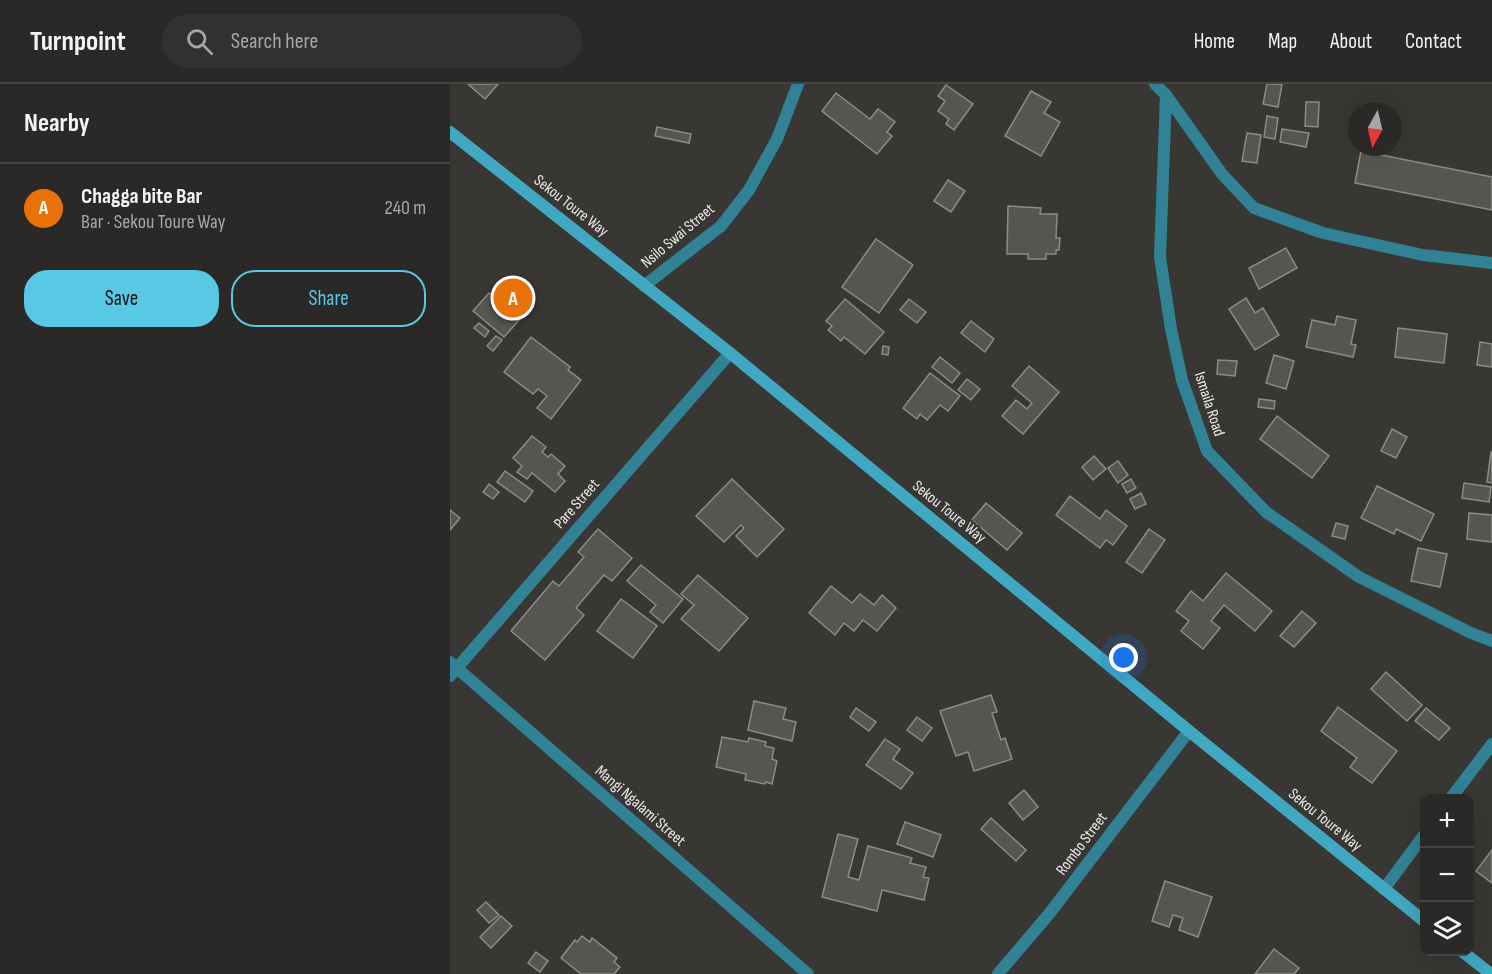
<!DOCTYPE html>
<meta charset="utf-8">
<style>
:root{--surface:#2a2927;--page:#32312f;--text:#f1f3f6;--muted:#a5a6a7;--line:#464544;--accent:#58c8e4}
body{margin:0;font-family:"Sofia Sans Condensed",sans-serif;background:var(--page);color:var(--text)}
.controls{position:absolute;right:18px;bottom:18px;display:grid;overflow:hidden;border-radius:12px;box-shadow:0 6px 24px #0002}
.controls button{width:54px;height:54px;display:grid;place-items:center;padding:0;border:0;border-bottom:2px solid var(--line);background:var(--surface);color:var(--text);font:30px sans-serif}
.compass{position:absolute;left:898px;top:18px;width:54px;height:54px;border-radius:50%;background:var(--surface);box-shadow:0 6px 24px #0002;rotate:188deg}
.you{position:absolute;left:674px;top:574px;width:21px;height:21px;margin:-15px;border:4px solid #fff;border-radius:50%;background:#1a73e8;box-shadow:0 0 0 9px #1a73e833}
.badge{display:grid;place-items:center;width:39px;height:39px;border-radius:50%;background:var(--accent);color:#fff;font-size:20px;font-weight:700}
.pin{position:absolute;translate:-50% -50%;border:3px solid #fff;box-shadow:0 2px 6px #0006}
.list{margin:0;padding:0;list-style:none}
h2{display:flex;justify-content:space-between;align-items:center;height:78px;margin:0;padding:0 24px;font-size:26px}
h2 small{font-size:20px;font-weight:400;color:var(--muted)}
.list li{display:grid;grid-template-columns:39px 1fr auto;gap:18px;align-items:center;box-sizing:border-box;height:90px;padding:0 24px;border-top:2px solid var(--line)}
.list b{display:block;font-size:22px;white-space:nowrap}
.list p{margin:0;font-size:20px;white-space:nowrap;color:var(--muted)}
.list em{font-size:20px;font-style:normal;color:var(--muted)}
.actions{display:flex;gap:12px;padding:18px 24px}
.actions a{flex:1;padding:14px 0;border:2px solid var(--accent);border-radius:24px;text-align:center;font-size:21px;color:var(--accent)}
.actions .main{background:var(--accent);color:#111}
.icon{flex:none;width:33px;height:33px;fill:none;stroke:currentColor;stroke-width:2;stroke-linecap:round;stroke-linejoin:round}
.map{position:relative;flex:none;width:1042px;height:890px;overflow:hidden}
header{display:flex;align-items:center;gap:36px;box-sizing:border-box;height:84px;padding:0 30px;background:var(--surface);border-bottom:2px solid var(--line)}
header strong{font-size:28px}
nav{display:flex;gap:33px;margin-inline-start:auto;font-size:21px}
.search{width:420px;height:54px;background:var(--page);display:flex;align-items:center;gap:15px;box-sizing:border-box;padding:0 21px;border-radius:33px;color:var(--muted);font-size:22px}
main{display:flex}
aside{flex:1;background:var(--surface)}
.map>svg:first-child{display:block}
.building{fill:#565552;stroke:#8c8b87;stroke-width:1.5}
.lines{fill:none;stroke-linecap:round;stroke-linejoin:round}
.street{stroke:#318295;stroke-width:12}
.secondary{stroke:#41a8c1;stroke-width:12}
.labels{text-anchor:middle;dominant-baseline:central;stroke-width:5;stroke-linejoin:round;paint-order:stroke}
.street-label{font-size:16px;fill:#eae9e8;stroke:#383734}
</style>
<header>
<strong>Turnpoint</strong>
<div class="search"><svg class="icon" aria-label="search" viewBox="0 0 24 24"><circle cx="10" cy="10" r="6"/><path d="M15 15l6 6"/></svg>Search here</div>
<nav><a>Home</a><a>Map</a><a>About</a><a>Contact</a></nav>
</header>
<main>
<aside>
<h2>Nearby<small></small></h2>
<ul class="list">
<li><span class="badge" style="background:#e8710a">A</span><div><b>Chagga bite Bar</b><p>Bar · Sekou Toure Way</p></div><em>240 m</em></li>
</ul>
<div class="actions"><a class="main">Save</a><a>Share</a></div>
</aside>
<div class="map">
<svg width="1042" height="890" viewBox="0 0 1042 890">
<rect width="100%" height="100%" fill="#383734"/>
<g class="building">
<path d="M18,0H48L35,15Z"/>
<path d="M817,0H832L828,23L813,20Z"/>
<path d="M496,1L523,20L504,46L496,40L499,35L488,27L495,17L488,12Z"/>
<path d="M581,7L601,18L594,29L610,38L591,72L555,52Z"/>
<path d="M386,9L420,35L428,25L445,38L437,48L442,52L427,70L372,27Z"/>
<path d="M856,18H869L868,43L855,42Z"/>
<path d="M817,32L828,34L825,55L814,53Z"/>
<path d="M207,43L241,50L239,59L205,52Z"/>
<path d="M832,45L859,49L856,63L830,58Z"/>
<path d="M797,49L811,51L807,79L792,77Z"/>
<path d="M911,67L1042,93V126L905,99Z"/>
<path d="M498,96L515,107L501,128L484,117Z"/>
<path d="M558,122L591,124L590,130H607L606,154H610L609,166H606V170H596V175H578V170H557Z"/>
<path d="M426,155L463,181L429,229L392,203Z"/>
<path d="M836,164L847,184L809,205L799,184Z"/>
<path d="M39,209L70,235L54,253L23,227Z"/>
<path d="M796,214L805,229L813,224L829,251L805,266L779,225Z"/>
<path d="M395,215L434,248L415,270L394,253L391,257L378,246L382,242L376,237Z"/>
<path d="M459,215L476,228L467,239L450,226Z"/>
<path d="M887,232L906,236L901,260L906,261L903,273L856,263L862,236L885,241Z"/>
<path d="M521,237L544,255L535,268L511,249Z"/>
<path d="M29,239L39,247L35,253L24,244Z"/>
<path d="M948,244L997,250L994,279L945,273Z"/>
<path d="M46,252L52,256L43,267L37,262Z"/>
<path d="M81,253L120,283L118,286L131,296L101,335L87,324L97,312L88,305L83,310L54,288Z"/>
<path d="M1030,258L1042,260V283L1027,281Z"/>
<path d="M433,262L439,263L438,271L432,270Z"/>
<path d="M824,271L844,277L836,305L816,299Z"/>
<path d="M490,273L510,289L502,299L482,283Z"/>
<path d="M768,276L787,277L785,292L767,290Z"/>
<path d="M579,282L609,308L573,350L552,332L566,316L577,325L582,319L562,302Z"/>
<path d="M480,289L510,312L498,327L490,321L477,336L470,330L467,335L453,324Z"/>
<path d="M517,295L530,305L521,316L508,306Z"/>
<path d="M809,315L825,317L824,325L808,323Z"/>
<path d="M827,332L879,372L862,394L810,355Z"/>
<path d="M942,345L957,353L946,374L931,367Z"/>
<path d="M82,352L96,363L92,368L98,373L101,370L115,382L108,390L115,397L105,408L82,389L77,395L67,388L72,382L63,374Z"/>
<path d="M1041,368H1042V399L1037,398Z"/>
<path d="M644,372L656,385L643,396L632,383Z"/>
<path d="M668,377L678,391L668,399L658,384Z"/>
<path d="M55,387L83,407L75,418L47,398Z"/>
<path d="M282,395L334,445L307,473L286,452L294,444L291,441L274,458L246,432Z"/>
<path d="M681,395L686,404L677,409L672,400Z"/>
<path d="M1014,399L1041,403L1039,418L1012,414Z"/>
<path d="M39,400L49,408L43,415L33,408Z"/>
<path d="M927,402L984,430L971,457L946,445L944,450L911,434Z"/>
<path d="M691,409L696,420L685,425L680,415Z"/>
<path d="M620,412L650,435L656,426L677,442L663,461L656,456L650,464L606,431Z"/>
<path d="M536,419L572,449L557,466L522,436Z"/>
<path d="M0,426L10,434L0,446Z"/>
<path d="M1019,429L1042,431V458L1017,455Z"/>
<path d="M886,439L898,442L895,455L882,452Z"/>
<path d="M148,445L182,474L162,497L154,491L126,524L134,531L95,576L61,547L103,497L109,502L134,473L128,468Z"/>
<path d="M699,445L715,456L692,489L676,478Z"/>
<path d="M968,464L997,470L990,503L961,497Z"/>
<path d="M191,481L233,515L213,539L200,528L206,521L177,497Z"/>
<path d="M776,489L822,527L805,547L774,521L761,537L770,544L753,565L731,547L739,537L726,527L741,507L753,517Z"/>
<path d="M248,491L298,534L269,567L231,535L244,521L231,510Z"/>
<path d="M381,502L402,519L410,510L424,521L432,511L446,524L427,547L413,536L404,547L394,539L385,551L359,529Z"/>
<path d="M171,515L207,542L183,574L147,547Z"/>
<path d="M852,527L866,539L844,563L830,552Z"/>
<path d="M936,588L972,621L957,637L921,605Z"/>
<path d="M541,611L547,628L542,629L551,656L555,654L562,675L524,687L518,668L506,672L490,627Z"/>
<path d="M304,617L336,624L333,635L346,638L342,657L298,646Z"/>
<path d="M888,623L947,667L922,699L900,683L907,674L871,647Z"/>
<path d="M406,624L426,638L419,647L400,633Z"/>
<path d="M976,624L1000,644L989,656L965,637Z"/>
<path d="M467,633L482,644L472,657L457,646Z"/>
<path d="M272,653L298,658L299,654L316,658L315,662L324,664L322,675L327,677L322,700L316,698L315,700L295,696L296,690L266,683Z"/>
<path d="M435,655L450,665L443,675L463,689L451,705L416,681Z"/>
<path d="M574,706L588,723L573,736L559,719Z"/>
<path d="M541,734L576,766L566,777L531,745Z"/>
<path d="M455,738L491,751L483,773L447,760Z"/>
<path d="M388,750L408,755L398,793L409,796L418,762L462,774L460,779L476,783L473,793L479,794L474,816L432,806L427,827L372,813Z"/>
<path d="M1042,766V799L1026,787Z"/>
<path d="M715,797L762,813L748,853L729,846L733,834L723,831L719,843L702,837Z"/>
<path d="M36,818L49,831L39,839L27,826Z"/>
<path d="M51,832L62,842L41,864L30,853Z"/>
<path d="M132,852L140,858L142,854L167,874L164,878L170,883L164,890H131L111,874L125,856L127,858Z"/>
<path d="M824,865L849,884L844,890H805Z"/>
<path d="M86,868L98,877L90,888L78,879Z"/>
</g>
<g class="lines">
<g class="street">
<path d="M705,0L716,11L772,90L804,124L873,149L973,171L1042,179"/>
<path d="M716,11L710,173L721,245L732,296L757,367L816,428L909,493L1021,549L1042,557"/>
<path d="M194,202L271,142L299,106L327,55L348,0"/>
<path d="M0,578L358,890"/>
<path d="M0,592L280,269"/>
<path d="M1001,714L1042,660"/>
<path d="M934,805L974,751"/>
<path d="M548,890L599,830L739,647"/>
</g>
<g class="secondary">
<path d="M0,48L280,269L739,647L974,837"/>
<path d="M1013,868L1041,890"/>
</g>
</g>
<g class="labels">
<g class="street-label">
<text transform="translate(121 122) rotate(38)">Sekou Toure Way</text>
<text transform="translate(228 152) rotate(-40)">Nsilo Swai Street</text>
<text transform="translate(759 320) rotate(72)">Ismaila Road</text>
<text transform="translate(127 420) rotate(-49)">Pare Street</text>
<text transform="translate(499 428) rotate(39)">Sekou Toure Way</text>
<text transform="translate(190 722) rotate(41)">Mangi Ngalami Street</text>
<text transform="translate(875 736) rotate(39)">Sekou Toure Way</text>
<text transform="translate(632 760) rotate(-53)">Rombo Street</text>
</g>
</g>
</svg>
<div class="controls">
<button>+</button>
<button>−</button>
<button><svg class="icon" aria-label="layers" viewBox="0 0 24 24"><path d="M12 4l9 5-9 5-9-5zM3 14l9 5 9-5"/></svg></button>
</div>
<svg class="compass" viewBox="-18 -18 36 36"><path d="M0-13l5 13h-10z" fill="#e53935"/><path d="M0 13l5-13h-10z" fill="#a5a6a7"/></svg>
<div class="you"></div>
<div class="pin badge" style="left:63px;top:214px;background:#e8710a">A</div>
</div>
</main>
